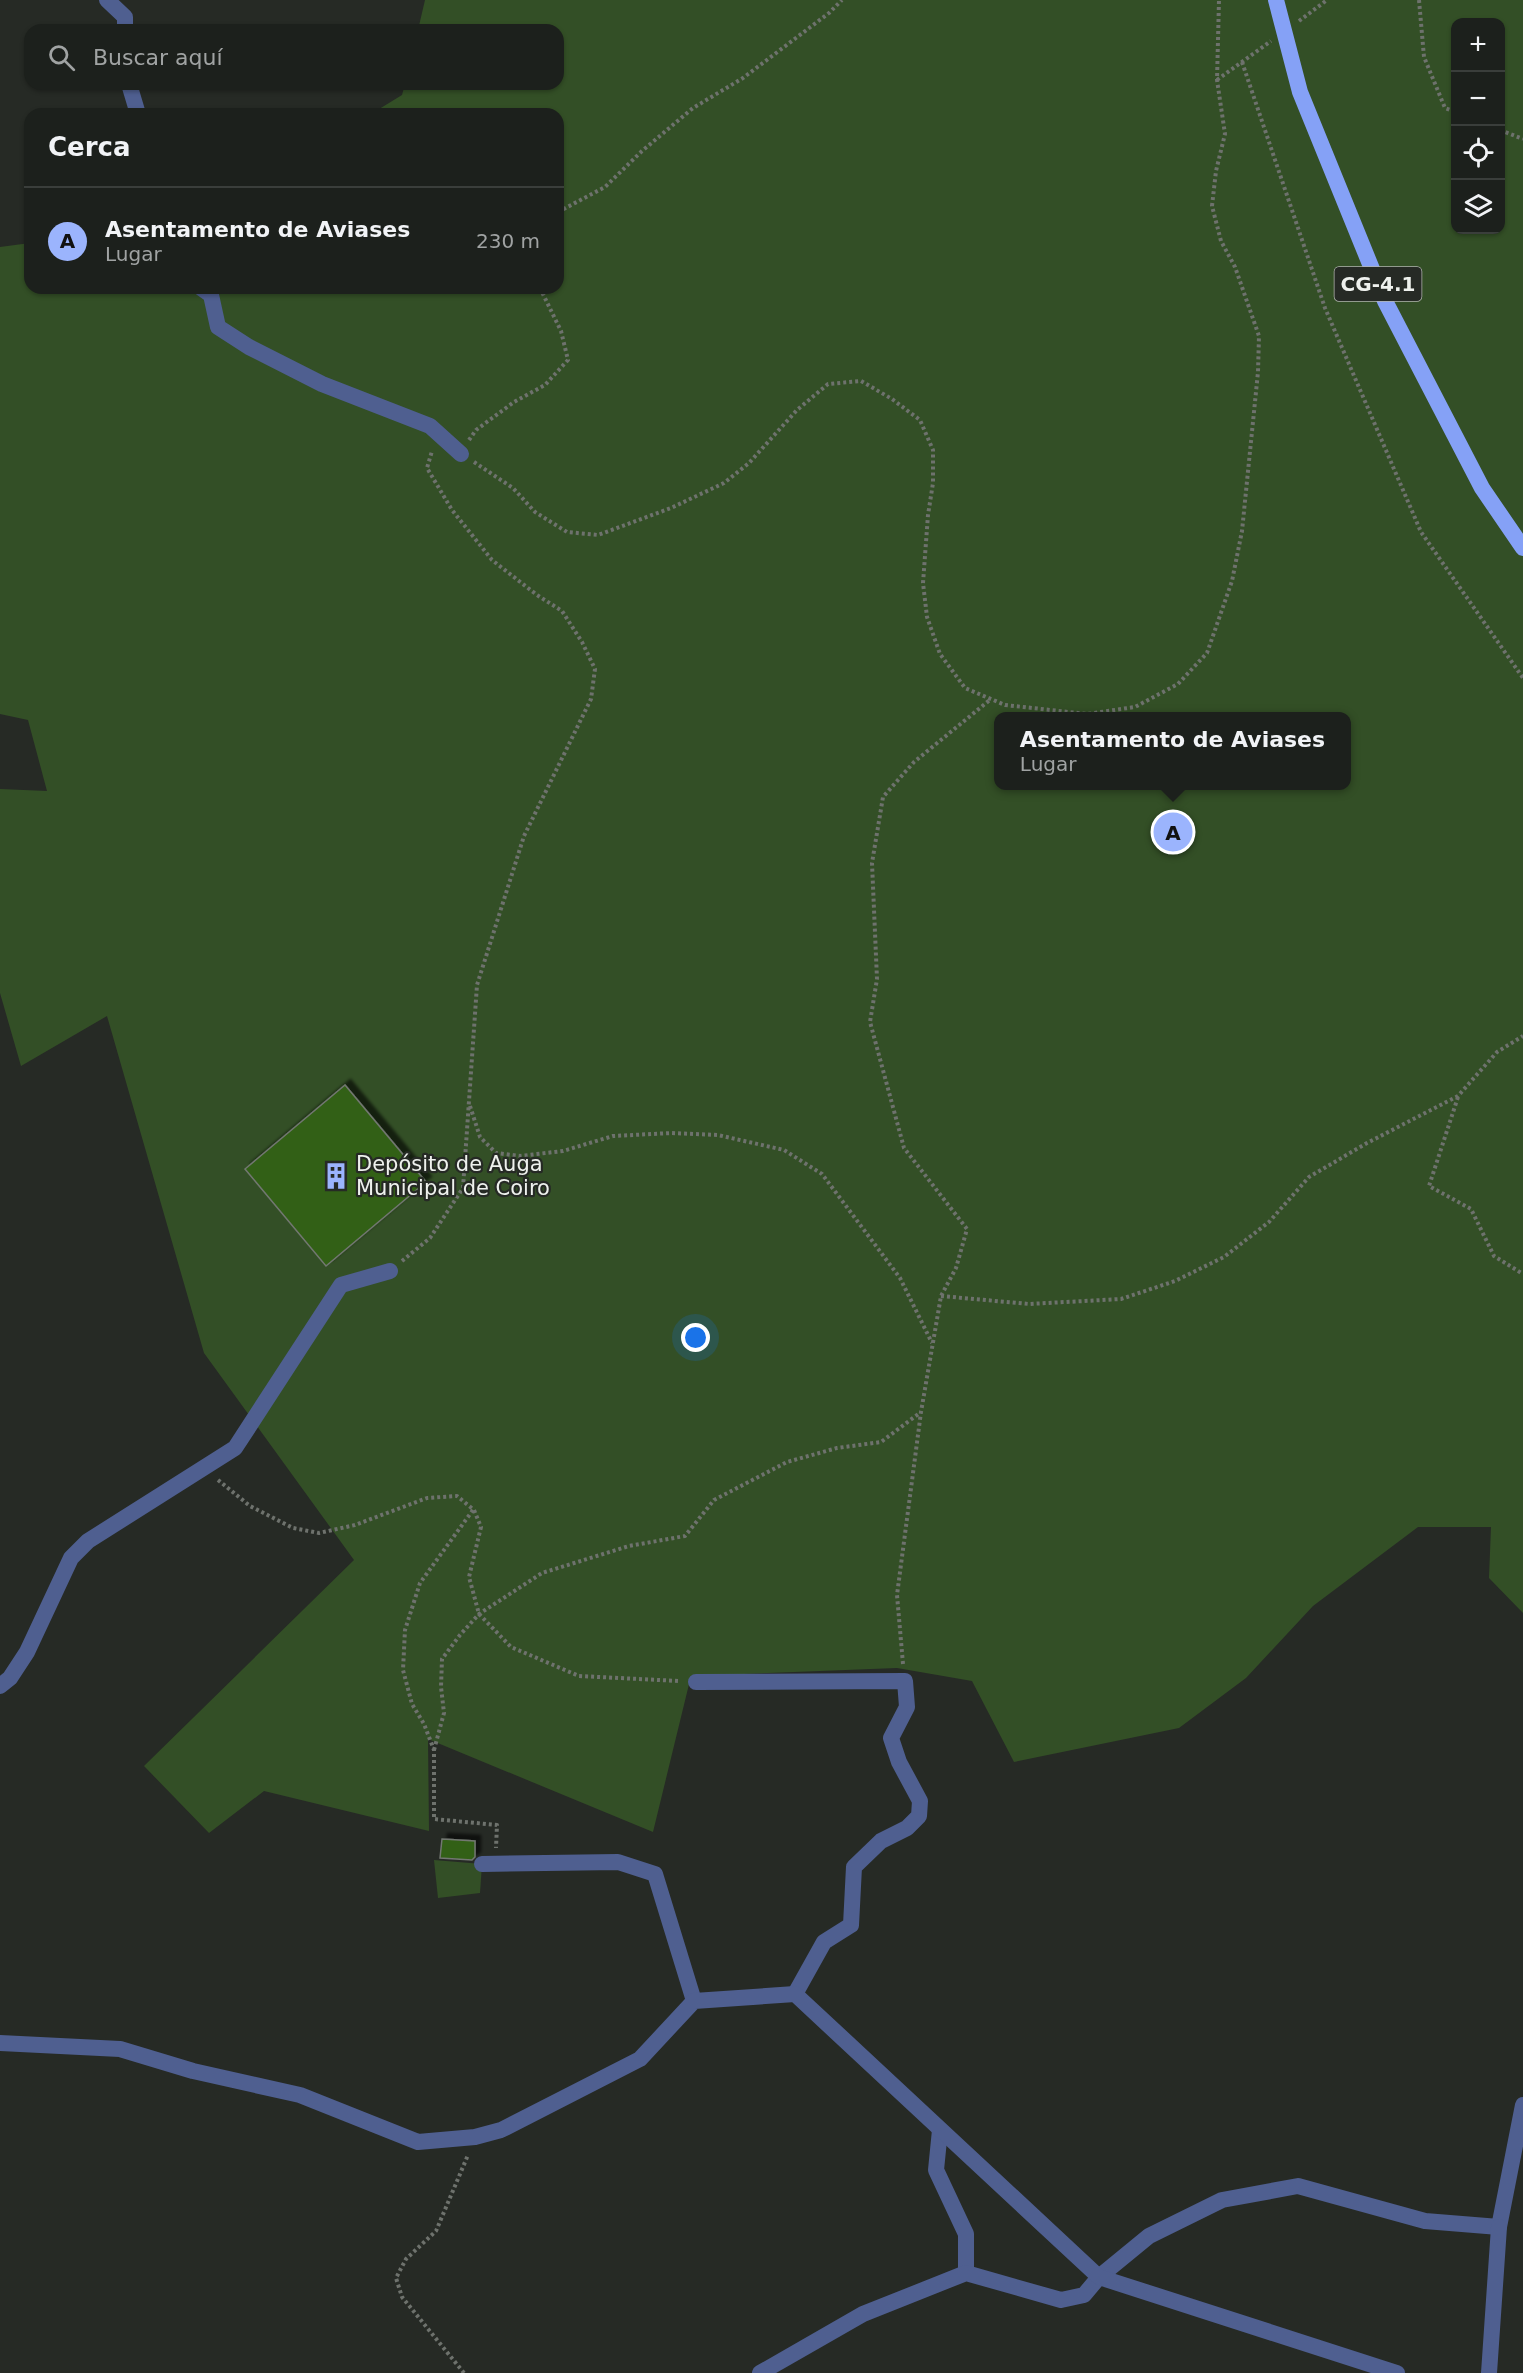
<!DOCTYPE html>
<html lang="es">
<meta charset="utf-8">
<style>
:root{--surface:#1c201c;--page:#252825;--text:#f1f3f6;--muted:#a0a3a3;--line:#3a3e3b;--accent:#9bb4fd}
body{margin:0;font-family:"DejaVu Sans",sans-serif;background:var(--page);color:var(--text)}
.controls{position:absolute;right:18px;top:18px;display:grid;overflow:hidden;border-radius:12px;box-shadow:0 2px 4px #0004}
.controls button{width:54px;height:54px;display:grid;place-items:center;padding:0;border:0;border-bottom:2px solid var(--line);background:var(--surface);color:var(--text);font:30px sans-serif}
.you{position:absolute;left:696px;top:1338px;width:21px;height:21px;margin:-15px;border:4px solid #fff;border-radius:50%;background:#1a73e8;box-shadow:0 0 0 9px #1a73e833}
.badge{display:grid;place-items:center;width:39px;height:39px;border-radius:50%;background:var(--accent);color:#111;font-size:20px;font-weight:700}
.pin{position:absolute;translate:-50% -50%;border:3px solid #fff;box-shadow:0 2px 6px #0006}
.popup{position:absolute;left:994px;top:712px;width:357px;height:78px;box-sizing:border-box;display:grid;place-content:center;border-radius:12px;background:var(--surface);filter:drop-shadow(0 2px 4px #0005);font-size:20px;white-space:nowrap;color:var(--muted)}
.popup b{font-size:22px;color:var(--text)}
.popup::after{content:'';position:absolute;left:50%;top:100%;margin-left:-12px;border:12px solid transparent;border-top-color:var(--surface)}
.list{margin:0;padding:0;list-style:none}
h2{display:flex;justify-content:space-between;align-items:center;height:78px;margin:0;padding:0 24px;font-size:26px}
h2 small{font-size:20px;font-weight:400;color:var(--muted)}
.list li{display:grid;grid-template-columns:39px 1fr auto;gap:18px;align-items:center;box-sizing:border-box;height:108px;padding:0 24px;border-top:2px solid var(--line)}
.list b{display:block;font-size:22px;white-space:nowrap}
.list p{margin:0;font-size:20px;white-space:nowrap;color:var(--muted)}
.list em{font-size:20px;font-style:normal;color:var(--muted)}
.icon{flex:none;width:33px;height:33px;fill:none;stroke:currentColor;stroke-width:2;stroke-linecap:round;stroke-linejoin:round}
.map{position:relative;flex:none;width:1523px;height:2373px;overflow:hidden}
.search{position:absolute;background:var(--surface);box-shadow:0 2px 4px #0004;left:24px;top:24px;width:540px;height:66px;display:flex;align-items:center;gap:15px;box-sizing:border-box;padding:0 21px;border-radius:18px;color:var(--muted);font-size:22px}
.panel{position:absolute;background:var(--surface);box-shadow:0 2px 4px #0004;left:24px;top:108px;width:540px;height:186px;border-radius:18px}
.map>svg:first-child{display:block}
.green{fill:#334f26;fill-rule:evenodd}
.building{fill:#316114;stroke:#727771;stroke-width:1.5;filter:url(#shadow)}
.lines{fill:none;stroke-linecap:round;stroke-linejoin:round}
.path{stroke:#6e726d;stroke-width:4;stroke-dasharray:3 3;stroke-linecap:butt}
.minor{stroke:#4f5f90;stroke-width:16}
.tertiary{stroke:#4f5f90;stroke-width:16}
.trunk{stroke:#85a1f6;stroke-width:16}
.labels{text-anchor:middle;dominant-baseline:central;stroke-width:4.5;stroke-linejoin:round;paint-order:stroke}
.shield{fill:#262a25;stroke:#b2b5b1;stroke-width:1.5}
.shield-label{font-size:20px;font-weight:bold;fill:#eef1ed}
.poi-label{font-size:21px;fill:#eef1ed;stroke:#262a25;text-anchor:start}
</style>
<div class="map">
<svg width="1523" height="2373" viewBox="0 0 1523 2373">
<defs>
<filter id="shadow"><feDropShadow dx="5.5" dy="-5.5" stdDeviation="1.5" flood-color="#0009"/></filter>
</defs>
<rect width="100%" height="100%" fill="#262a25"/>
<g class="green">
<path d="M425,0H1523V1613L1489,1578L1491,1527H1418L1313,1606L1246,1678L1179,1728L1014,1762L972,1681L897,1668L691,1676L653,1832L428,1739L429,1831L264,1791L209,1833L144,1766L354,1560L204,1353L107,1016L21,1066L0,993V789L47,791L28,720L0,714V247L30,243V288H558V114H371L402,95L405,84H558V30H418ZM1456,22H1500V230H1456ZM999,716H1347V786H999Z"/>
<path d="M434,1860L482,1864L480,1893L438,1898Z"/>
</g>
<g class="building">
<path d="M345,1085L426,1182L326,1266L245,1169Z"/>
<path d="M442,1839L475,1841V1857L472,1860L440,1858Z"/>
</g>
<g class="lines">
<g class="path">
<path d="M1419,0L1424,57L1445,108L1456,112"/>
<path d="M1299,21L1327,0"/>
<path d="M1242,62L1325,308L1421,532L1523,678"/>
<path d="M1217,80L1271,41"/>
<path d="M1500,130L1523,139"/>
<path d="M558,212L605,187L642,151L693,108L743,78L829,13L842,0"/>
<path d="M469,440L476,430L514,402L545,385L568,360L561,331L540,288"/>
<path d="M474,462L513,488L535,512L567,532L598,535L671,508L724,483L749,463L797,410L828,384L861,381L892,399L920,420L933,450V483L928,515L923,583L927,617L940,654L965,688L1005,705L1087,714L1135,707L1178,684L1207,653L1232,581L1242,531L1258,372L1259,336L1235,267L1221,241L1212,206L1216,171L1225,134L1217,80L1219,0"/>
<path d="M1458,1097L1429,1186L1471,1209L1494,1256L1523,1274"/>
<path d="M470,1106L480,1137L496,1153L520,1156L563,1151L613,1136L672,1133L718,1135L784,1150L822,1174L900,1278L932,1343"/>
<path d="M402,1261L430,1238L463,1188L477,985L524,836L591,699L595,669L582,642L562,611L537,595L492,560L452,510L427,468L432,451"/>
<path d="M941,1296L1029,1304L1121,1299L1175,1281L1224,1257L1269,1222L1309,1177L1367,1143L1458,1096L1497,1052L1523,1036"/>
<path d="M218,1480L250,1506L293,1528L319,1533L355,1525L427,1498L457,1496L474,1510L481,1527L469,1577L479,1614L511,1647L579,1676L679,1681"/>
<path d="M473,1510L420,1583L405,1630L403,1670L412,1704L424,1724L434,1750V1819L497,1825L496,1848"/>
<path d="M903,1664L897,1595L921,1412L941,1296L956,1268L967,1229L904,1148L870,1022L877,979L872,863L883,797L914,762L991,699"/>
<path d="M434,1750L444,1713L441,1687L442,1659L460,1635L479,1614L542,1573L629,1546L685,1536L714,1500L787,1462L837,1448L881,1442L921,1412"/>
<path d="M464,2373L402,2297L396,2278L406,2259L436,2231L468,2155"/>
</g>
<g class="minor">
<path d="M107,0L125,17V30"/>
<path d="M129,84L138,114"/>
<path d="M201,288L211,295L218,327L249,347L322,384L430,426L461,454"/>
<path d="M696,1682L905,1681L907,1707L891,1738L899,1762L920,1801L919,1816L907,1828L881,1841L854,1867L851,1925L824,1942L795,1994"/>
<path d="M0,1686L10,1678L27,1652L71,1558L88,1541L235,1448L341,1285L390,1271"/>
<path d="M482,1864L618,1862L655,1874L694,2001"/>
<path d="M940,2130L936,2170L966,2234V2273"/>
<path d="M760,2373L863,2314L966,2273L1061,2300L1084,2295L1099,2277L1149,2236L1222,2200L1298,2186L1425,2221L1499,2227L1523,2105"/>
<path d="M1489,2373L1499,2227"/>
</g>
<path class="tertiary" d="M0,2043L120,2049L193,2071L300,2095L418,2142L475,2137L501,2130L640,2059L694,2001L795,1994L1099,2277L1397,2373"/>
<path class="trunk" d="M1276,0L1300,92L1385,301L1482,488L1523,548"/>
</g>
<defs>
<symbol id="building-bare" viewBox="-9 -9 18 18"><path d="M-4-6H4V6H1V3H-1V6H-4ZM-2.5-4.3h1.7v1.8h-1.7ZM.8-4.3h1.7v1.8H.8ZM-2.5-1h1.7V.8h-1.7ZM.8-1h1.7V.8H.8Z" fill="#9bb4fd" stroke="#262a25" stroke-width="2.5" paint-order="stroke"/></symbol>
</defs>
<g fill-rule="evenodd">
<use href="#building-bare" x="317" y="1157" width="38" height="38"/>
</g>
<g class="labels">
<rect class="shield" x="1334.5" y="267" width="87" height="34" rx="4.5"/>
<g class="shield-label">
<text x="1378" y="284">CG-4.1</text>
</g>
<g class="poi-label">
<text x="356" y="1164">Depósito de Auga<tspan x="356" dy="24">Municipal de Coiro</tspan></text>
</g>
</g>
</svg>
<div class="controls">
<button>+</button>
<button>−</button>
<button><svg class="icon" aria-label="locate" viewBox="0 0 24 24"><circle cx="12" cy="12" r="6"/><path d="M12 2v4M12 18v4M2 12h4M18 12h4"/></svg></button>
<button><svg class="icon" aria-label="layers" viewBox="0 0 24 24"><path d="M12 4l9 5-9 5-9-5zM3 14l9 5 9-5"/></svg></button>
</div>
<div class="you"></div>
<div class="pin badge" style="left:1173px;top:832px">A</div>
<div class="popup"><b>Asentamento de Aviases</b>Lugar</div>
<div class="search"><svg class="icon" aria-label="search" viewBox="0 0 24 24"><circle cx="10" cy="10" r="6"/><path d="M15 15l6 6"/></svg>Buscar aquí</div>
<section class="panel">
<h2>Cerca<small></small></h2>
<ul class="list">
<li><span class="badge">A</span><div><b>Asentamento de Aviases</b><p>Lugar</p></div><em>230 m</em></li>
</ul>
</section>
</div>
